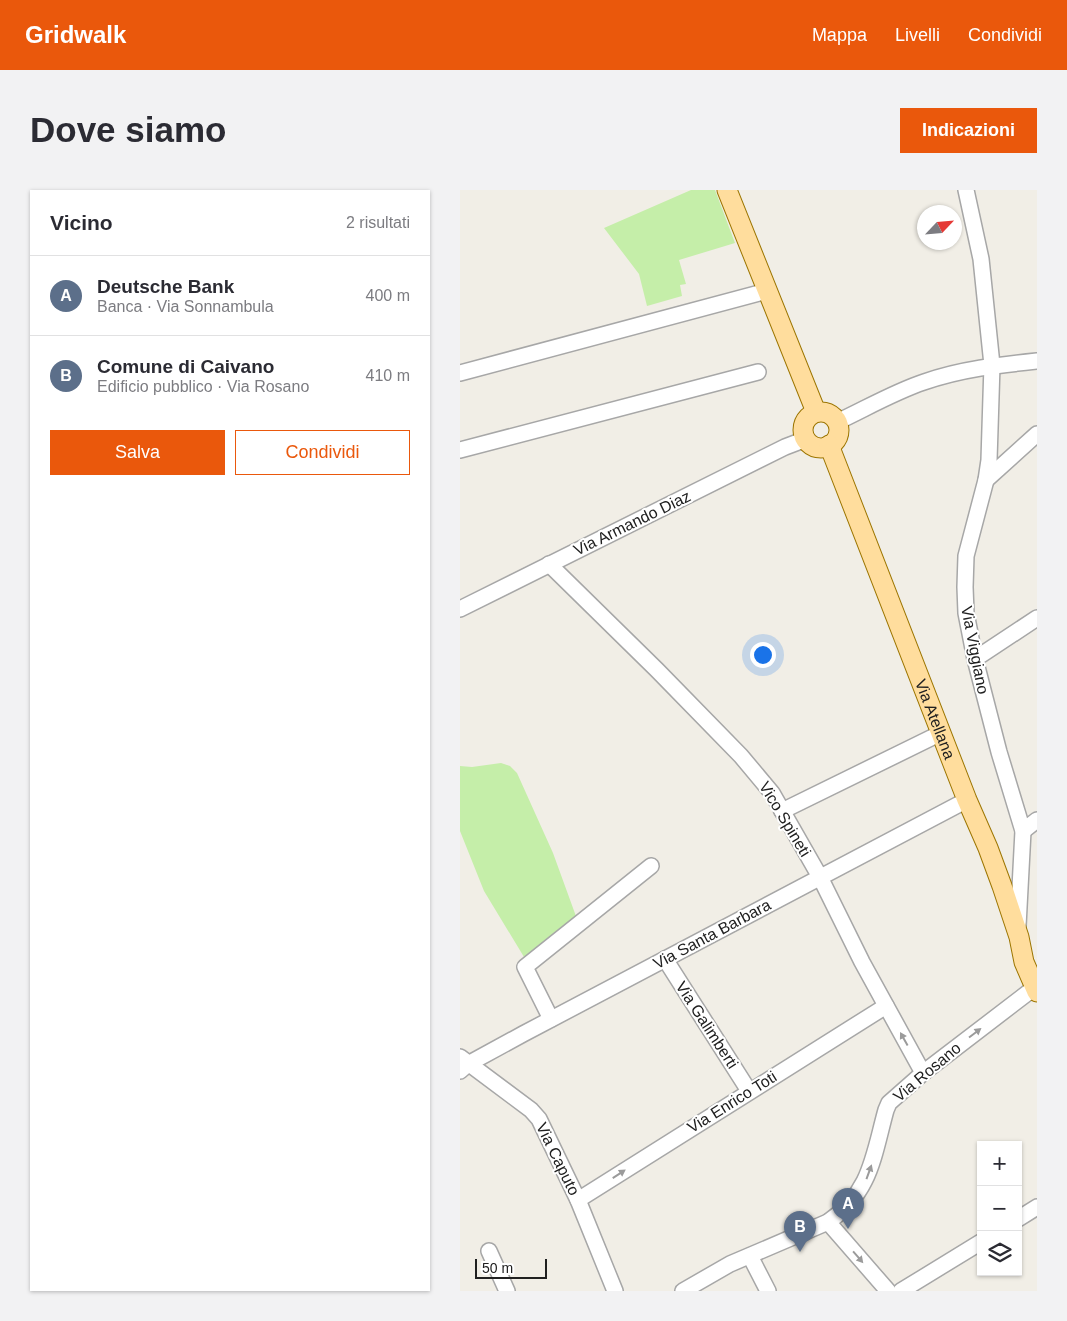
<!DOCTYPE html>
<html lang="it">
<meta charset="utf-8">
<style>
:root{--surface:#fff;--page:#f2f2f3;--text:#2b2b33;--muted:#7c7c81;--line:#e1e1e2;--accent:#ea580c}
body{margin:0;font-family:Arial,sans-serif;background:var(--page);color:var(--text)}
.controls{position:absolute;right:15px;bottom:15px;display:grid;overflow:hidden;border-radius:0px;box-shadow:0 1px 4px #0004}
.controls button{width:45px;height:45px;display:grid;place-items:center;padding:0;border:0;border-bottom:1px solid var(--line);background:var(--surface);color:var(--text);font:25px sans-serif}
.compass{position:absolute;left:457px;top:15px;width:45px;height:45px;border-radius:50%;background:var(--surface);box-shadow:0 1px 4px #0004;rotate:64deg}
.scale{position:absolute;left:15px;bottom:12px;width:72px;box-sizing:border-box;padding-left:5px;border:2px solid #202020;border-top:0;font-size:14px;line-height:18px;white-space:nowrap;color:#202020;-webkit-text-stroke:4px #fff;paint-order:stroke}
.you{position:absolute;left:302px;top:464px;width:18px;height:18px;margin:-12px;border:4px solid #fff;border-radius:50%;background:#1a73e8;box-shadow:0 0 0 8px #1a73e833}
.badge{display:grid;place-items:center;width:32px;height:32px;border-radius:50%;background:var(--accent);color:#fff;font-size:16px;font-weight:700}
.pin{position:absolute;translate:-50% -41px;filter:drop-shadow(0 1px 2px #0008)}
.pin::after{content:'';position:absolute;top:26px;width:18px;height:15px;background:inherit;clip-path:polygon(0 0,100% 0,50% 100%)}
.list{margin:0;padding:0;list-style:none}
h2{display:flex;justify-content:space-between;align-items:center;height:65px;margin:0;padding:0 20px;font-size:21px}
h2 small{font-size:16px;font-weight:400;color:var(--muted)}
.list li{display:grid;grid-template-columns:32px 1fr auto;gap:15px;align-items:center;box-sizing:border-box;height:80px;padding:0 20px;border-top:1px solid var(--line)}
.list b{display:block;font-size:19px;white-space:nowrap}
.list p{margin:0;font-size:16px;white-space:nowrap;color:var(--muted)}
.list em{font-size:16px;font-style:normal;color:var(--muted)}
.actions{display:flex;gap:10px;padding:15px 20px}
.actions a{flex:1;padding:11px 0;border:1px solid var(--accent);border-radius:0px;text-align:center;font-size:18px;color:var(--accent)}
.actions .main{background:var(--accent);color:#fff}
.icon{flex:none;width:28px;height:28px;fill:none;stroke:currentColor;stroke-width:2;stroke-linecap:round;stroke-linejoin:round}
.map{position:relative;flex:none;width:577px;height:1101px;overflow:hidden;border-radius:0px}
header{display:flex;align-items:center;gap:30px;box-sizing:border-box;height:70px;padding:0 25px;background:var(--accent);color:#fff}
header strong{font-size:24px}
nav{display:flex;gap:28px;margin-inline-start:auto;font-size:18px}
.intro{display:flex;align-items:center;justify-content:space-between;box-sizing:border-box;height:120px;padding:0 30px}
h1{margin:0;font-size:35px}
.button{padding:12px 22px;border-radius:0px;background:var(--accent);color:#fff;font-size:18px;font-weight:700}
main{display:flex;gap:30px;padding:0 30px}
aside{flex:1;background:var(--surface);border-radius:0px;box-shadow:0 1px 4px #0004}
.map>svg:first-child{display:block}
.grass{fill:#c5eea9}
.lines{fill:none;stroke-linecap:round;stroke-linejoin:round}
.minor-casing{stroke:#a7a7a7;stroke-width:18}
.major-casing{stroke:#9c7500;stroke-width:21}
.minor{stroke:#fff;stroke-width:15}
.major{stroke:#ffdd9d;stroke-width:19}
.oneway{fill:#9b9b9b}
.labels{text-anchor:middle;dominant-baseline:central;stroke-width:4;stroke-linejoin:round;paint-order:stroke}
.street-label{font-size:16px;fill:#202020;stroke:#fff}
</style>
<header>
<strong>Gridwalk</strong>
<nav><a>Mappa</a><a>Livelli</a><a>Condividi</a></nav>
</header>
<div class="intro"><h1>Dove siamo</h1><a class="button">Indicazioni</a></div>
<main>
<aside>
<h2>Vicino<small>2 risultati</small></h2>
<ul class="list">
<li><span class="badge" style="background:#5c6f8a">A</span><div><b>Deutsche Bank</b><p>Banca · Via Sonnambula</p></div><em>400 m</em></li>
<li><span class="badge" style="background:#5c6f8a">B</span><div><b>Comune di Caivano</b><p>Edificio pubblico · Via Rosano</p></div><em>410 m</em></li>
</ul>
<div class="actions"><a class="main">Salva</a><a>Condividi</a></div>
</aside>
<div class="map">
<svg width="577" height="1101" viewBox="0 0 577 1101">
<rect width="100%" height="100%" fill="#f1eee6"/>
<g class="grass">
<path d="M231,0H255L275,53L219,70L226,94L220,95L222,106L187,116L179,84L144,38Z"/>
<path d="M41,573L50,576L57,583L93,663L117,729L64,767L24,701L0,641V576L12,577Z"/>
</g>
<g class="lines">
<defs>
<g id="minor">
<path d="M506,0L521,69L532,175L529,270L526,290L506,366L505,397L506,423L515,469L539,562L563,641L558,736"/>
<path d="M0,183L307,101"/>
<path d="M377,232C405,219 434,202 464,192C501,179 539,175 577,171"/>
<path d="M0,260L298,182"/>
<path d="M526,290L577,244"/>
<path d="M89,374L197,480L281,566L312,603L360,687L402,772L463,883"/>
<path d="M0,419L325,257L346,249"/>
<path d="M515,469L577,428"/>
<path d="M322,621L481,543"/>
<path d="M563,641L577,630"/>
<path d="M205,769L289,901"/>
<path d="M91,829L65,777L191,676"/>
<path d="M0,867L71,920L79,929L118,1010L155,1101"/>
<path d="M0,881L8,874L63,844L507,610"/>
<path d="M118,1010L426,816"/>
<path d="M558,1029L577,1017"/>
<path d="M368,1032L428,1101"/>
<path d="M29,1061L47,1101"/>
<path d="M290,1066L308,1101"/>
<path d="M223,1101L270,1074L368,1032C411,1002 413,967 426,920L429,913L463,883L574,798"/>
<path d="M441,1101L521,1052"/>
</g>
<g id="major">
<path d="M267,0L356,222"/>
<circle cx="361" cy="240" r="18"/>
<path id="s1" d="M369,255L507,610L528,658L542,696L559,747L564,772L577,802"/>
</g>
</defs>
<use href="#minor" class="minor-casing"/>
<use href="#major" class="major-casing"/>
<use href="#minor" class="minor"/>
<use href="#major" class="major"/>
</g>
<defs><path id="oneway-solid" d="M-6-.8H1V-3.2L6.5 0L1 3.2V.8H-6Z" transform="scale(1.25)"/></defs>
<g class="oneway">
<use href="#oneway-solid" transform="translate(515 843) rotate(-37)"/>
<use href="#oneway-solid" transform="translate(444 849) rotate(-119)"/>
<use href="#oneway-solid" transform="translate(409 982) rotate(-70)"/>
<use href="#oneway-solid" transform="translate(159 984) rotate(-33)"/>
<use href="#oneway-solid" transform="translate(398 1067) rotate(49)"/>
</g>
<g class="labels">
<g class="street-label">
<text transform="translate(172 333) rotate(-26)">Via Armando Diaz</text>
<text transform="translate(515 460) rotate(79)">Via Viggiano</text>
<text stroke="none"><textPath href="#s1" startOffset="294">Via Atellana</textPath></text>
<text transform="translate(325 629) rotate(59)">Vico Spineti</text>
<text transform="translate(252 744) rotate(-28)">Via Santa Barbara</text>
<text transform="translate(247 835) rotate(57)">Via Galimberti</text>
<text transform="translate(467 882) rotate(-40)">Via Rosano</text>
<text transform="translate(272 912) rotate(-32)">Via Enrico Toti</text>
<text transform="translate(98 969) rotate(64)">Via Caputo</text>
</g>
</g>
</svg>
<div class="controls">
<button>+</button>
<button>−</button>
<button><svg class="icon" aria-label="layers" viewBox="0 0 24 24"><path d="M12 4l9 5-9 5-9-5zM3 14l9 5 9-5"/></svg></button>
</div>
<svg class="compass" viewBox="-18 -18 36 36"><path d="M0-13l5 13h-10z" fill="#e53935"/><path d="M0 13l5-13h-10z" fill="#7c7c81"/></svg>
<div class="scale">50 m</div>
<div class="you"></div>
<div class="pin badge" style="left:388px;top:1039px;background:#5c6f8a">A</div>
<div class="pin badge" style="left:340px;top:1062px;background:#5c6f8a">B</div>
</div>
</main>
